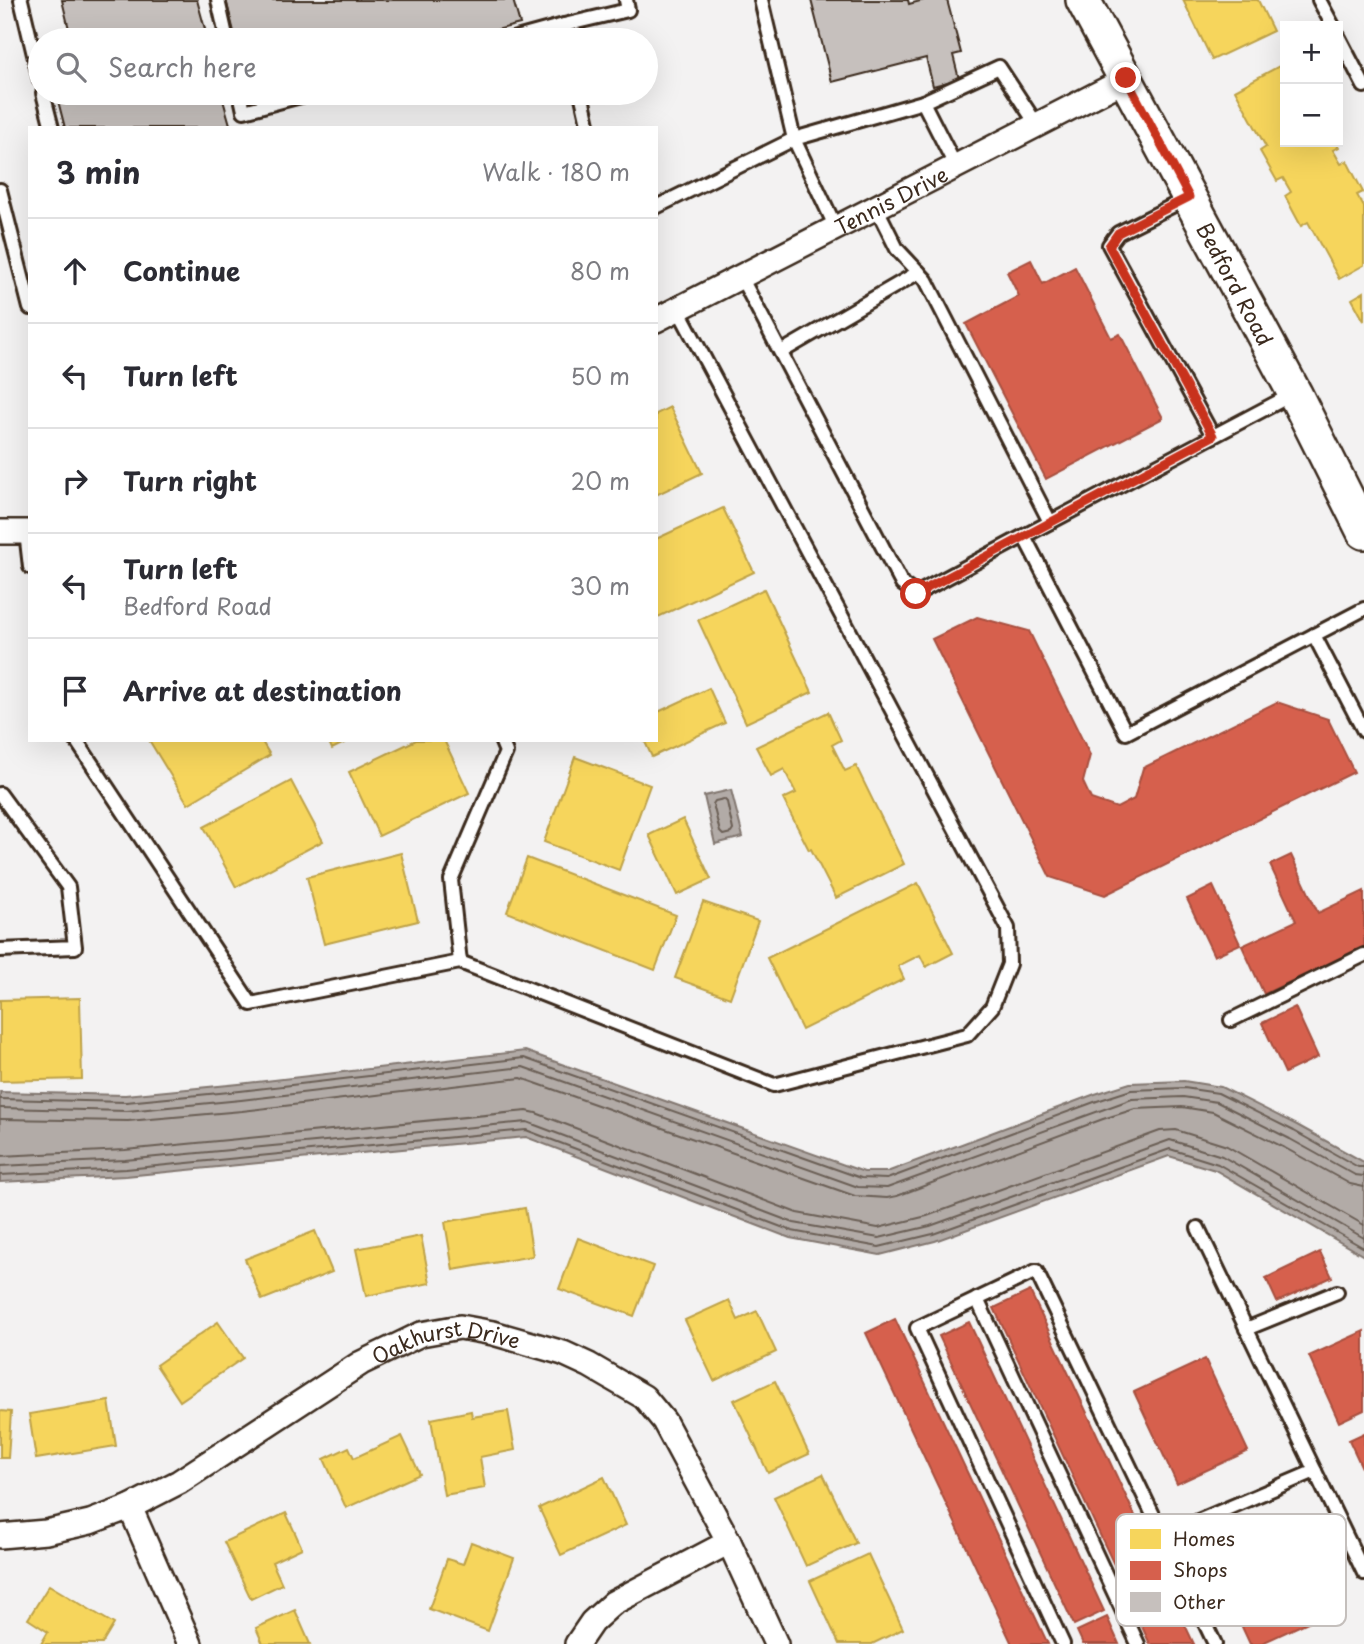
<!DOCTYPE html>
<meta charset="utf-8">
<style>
:root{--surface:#fff;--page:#f2f2f3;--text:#2b2b33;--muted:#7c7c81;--line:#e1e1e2}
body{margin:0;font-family:"Playpen Sans",sans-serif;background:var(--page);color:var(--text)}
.controls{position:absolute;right:21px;top:21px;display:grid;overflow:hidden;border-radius:0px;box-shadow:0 7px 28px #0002}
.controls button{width:63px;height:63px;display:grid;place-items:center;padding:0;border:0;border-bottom:2px solid var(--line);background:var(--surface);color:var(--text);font:35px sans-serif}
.stop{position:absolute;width:21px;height:21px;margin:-16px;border:5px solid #c8321e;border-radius:50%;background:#fff}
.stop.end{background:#c8321e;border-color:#fff;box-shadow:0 2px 7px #0008}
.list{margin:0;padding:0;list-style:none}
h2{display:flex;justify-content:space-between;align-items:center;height:91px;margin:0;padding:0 28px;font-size:30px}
h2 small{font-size:23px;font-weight:400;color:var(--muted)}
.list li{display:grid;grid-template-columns:46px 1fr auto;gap:21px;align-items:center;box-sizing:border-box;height:105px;padding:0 28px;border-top:2px solid var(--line)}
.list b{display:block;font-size:26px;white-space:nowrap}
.list p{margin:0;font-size:23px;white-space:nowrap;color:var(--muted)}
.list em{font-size:23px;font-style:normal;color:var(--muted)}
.icon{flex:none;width:38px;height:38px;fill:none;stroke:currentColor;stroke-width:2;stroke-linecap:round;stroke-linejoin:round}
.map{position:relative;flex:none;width:1364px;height:1644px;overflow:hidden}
.search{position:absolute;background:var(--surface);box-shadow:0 7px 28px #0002;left:28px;top:28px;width:630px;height:77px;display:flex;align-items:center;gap:18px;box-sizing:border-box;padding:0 24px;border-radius:38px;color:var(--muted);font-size:26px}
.panel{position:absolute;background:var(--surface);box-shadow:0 7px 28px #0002;left:28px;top:126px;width:630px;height:616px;border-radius:0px}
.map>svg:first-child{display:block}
.water{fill:#b2aba7;stroke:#827770;stroke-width:2}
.homes{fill:#f6d55c;stroke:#bea249;stroke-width:2}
.shops{fill:#d6604d;stroke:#a8503f;stroke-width:2}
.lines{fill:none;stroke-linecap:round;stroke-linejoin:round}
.shore{stroke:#6b5e55;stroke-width:2}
.building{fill:#c6c0bd;stroke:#3b2a1e;stroke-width:2}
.lane-casing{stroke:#3b2a1e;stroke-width:18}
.street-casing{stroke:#3b2a1e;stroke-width:28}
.secondary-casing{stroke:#3b2a1e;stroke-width:38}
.lane{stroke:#fff;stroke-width:12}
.street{stroke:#fff;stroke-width:23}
.secondary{stroke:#fff;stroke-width:33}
.route{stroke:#c8321e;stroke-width:9}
.labels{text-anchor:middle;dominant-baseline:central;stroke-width:7;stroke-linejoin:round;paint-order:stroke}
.street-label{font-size:21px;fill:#3b2a1e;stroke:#fff}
.key{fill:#fff;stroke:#c4bfbc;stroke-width:2}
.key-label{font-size:19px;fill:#3b2a1e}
</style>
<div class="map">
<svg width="1364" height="1644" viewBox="0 0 1364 1644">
<rect width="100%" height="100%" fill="#f3f2f2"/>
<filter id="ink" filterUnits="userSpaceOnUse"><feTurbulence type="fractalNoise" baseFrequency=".0143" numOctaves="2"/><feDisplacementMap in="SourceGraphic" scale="14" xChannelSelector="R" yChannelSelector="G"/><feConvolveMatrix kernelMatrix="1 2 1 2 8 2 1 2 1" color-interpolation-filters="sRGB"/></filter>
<g filter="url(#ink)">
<g class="water">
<path d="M731,790L743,837L715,844L704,796Z"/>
<path d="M525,1051L864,1172H887L1095,1094L1130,1083L1184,1081L1221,1087L1297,1125L1364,1162V1256L1215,1170L1169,1156L935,1241L880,1255L790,1238L526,1137L126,1176L0,1182V1092L125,1095L239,1084Z"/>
</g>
<g class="homes">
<path d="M1183,0H1258L1273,31L1212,60Z"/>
<path d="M1285,63V142H1336L1339,147L1333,150L1341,164L1347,161L1363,192L1357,195L1364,207V265L1339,279L1308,222L1301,226L1285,196L1291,192L1283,178L1277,181L1260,151L1266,147L1235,90Z"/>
<path d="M1364,292V321L1352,299Z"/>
<path d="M670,407L702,473L656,495V414Z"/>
<path d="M723,508L754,572L656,618V539Z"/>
<path d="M764,589L812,692L746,723L698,620Z"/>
<path d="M709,688L725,723L652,757L644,740H656V713Z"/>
<path d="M828,712L841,740L832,745L845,771L856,766L904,864L836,898L811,849L809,850L783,799L796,793L784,769L771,776L756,747Z"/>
<path d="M149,740H261L270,755L188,804Z"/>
<path d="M328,740H350L332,749Z"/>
<path d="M416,740H444L469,793L379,836L349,772Z"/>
<path d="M575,757L650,785L619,870L544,842Z"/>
<path d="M291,781L323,841L236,887L204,827Z"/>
<path d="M683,819L711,879L677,895L649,835Z"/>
<path d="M401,853L418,921L324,944L307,877Z"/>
<path d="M527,858L676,915L655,970L507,912Z"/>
<path d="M918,883L953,953L926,967L920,955L898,966L904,979L802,1030L767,958Z"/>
<path d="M703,902L758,921L730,998L675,978Z"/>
<path d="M80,998L82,1079L0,1081V1000Z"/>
<path d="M525,1208L533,1256L453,1270L445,1222Z"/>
<path d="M315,1231L332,1272L262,1300L245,1259Z"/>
<path d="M421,1236L430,1283L366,1296L356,1249Z"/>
<path d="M578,1238L653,1266L634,1316L559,1289Z"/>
<path d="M729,1300L738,1320L757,1311L776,1352L714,1381L685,1320Z"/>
<path d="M218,1322L243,1358L180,1401L156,1365Z"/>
<path d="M775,1381L809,1454L768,1473L734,1400Z"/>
<path d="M109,1401L116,1446L36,1459L29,1414Z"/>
<path d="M0,1411L11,1412L8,1458H0Z"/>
<path d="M471,1411L472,1417L508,1411L515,1450L480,1457L485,1488L444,1495L431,1419Z"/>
<path d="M402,1436L420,1474L346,1508L324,1459L349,1447L354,1458Z"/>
<path d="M823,1474L856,1543L806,1566L774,1497Z"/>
<path d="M604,1477L626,1525L561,1555L539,1508Z"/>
<path d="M286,1513L302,1548L272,1562L282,1584L251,1599L224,1542Z"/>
<path d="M471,1542L514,1558L488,1631L429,1609L447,1559L463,1564Z"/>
<path d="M868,1554L903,1629L872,1644H839L810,1581Z"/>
<path d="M49,1585L114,1624L102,1644H41L48,1632L28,1619Z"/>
<path d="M295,1610L310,1644H263L256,1628Z"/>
</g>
<g class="shops">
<path d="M1031,260L1043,284L1075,267L1111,338L1120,334L1163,418L1046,479L966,324L1019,296L1007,272Z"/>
<path d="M977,617L1029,631L1090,755L1083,782L1091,799L1117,808L1134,799L1143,768L1277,702L1328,719L1354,772L1105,895L1050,877L932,639Z"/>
<path d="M1291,855L1318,913L1364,891V947L1264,994L1242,946L1296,921L1270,865Z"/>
<path d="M1213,886L1240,944L1214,956L1187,899Z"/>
<path d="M1295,1007L1318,1057L1285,1073L1262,1023Z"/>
<path d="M1320,1252L1332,1277L1277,1302L1266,1278Z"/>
<path d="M1030,1291L1166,1582L1130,1599L994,1308Z"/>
<path d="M895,1319L1048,1644H1012L866,1333Z"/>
<path d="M969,1322L1104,1611L1074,1625L939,1336Z"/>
<path d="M1364,1331V1410L1339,1422L1309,1356Z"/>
<path d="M1205,1359L1248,1451L1177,1484L1134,1392Z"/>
<path d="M1364,1433V1472L1349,1440Z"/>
<path d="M1285,1539L1321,1616L1260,1644H1250L1216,1571Z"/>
<path d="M1168,1589L1194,1644H1150L1132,1605Z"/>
<path d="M1107,1617L1119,1644H1083L1077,1631Z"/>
</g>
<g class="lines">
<g class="shore">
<path d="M724,799L727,802L733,830L731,833L723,835L720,832L713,804L715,801Z"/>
<path d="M0,1099L126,1102L240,1091L524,1058L861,1178L887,1179L1097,1101L1131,1090L1184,1088L1218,1093L1294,1131L1358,1167H1364"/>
<path d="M0,1108L127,1111L241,1100L523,1067L858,1187L887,1188L1132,1099L1183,1097L1217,1102L1290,1139L1355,1175L1364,1176"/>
<path d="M0,1119L128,1121L242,1111L521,1078L855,1196L887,1198L897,1196L1103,1119L1135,1109L1182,1107L1213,1112L1285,1148L1350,1184L1364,1187"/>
<path d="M0,1156L125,1150L527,1111L536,1113L797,1213L878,1228L927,1216L1160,1131L1176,1130L1227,1146L1364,1225"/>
<path d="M0,1166L125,1160L527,1122L794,1223L879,1238L930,1226L1170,1140L1222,1156L1364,1238"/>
<path d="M0,1175L126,1169L526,1130L792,1231L879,1247L933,1234L1170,1149L1218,1164L1364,1248"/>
</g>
</g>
<g class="building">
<path d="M62,0H197L208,40H42L41,37L69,29Z"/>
<path d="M226,0H513L520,24L457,40H236Z"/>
<path d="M811,0H908L909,4L924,0H947L961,53L953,55L959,79L933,86L926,58L832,82Z"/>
<path d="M56,93H221L231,128H65Z"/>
</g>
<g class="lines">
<defs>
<g id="lane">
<path d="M21,0L40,80"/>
<path d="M218,0L227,40"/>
<path d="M1319,0L1333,26"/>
<path d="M564,25L628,10L626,0"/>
<path d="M1338,36L1364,86"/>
<path d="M509,40L564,25L568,40"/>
<path d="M43,93L52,128"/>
<path d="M240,93L244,111L312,93"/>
<path d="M581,93L589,128"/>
<path d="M956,167L923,102L999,67L1037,125"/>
<path d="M0,190L30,308"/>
<path d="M1188,198L1118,233L1109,245L1213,436"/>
<path d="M656,207L794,139L761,0"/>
<path d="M876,207L897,249L926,280L1050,522"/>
<path d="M836,228L794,139L923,102"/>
<path d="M741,277L902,584L916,594L1024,536"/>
<path d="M781,352L919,272"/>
<path d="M1293,394L1024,536L1126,733L1364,609"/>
<path d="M26,532L30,567"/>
<path d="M1314,635L1364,731"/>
<path d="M76,740L251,1004L460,962L774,1085L967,1035L992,1007L1009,964L1008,928L678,309"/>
<path d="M0,794L68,887L75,947L0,950"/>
<path d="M460,962L451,880L506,752L501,740"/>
<path d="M1231,1020L1364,955"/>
<path d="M1198,1228L1364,1573"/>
<path d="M977,1299L1138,1644"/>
<path d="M1246,1329L1337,1292"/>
<path d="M1198,1521L1315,1471"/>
<path d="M1063,1644L917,1328L1036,1271L1215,1644"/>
</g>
<g id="street">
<path id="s1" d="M656,320L1109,88L1126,78"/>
<path d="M0,532H30"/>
<path d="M130,1507L190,1644"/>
<path id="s2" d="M0,1536L46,1532L90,1522L130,1507L179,1482L361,1363L421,1334L460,1327L493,1333L563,1353L589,1365L644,1397L664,1421L729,1542L776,1644"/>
<path d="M577,1644L592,1622L613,1603L729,1542"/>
</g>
<g id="secondary">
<path id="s3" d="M1083,0L1295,394L1364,532"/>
</g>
</defs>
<use href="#lane" class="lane-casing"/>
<use href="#street" class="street-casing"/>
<use href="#secondary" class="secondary-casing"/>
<use href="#lane" class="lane"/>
<use href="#street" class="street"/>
<use href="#secondary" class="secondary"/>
</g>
</g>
<g class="lines" filter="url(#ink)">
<path class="route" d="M916,594L1213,436L1109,246L1118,233L1189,197L1126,78"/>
</g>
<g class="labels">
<g class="street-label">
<text stroke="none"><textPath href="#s1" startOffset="264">Tennis Drive</textPath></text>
<text stroke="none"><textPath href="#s3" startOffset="322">Bedford Road</textPath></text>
<text stroke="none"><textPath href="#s2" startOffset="497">Oakhurst Drive</textPath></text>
</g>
</g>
<rect x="1116" y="1514" width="230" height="112" rx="10" class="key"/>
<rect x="1130" y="1529" width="31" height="20" fill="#f6d55c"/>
<rect x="1130" y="1561" width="31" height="19" fill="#d6604d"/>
<rect x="1130" y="1592" width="31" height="20" fill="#c6c0bd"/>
<g class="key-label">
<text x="1173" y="1546">Homes</text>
<text x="1173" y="1577">Shops</text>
<text x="1173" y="1609">Other</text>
</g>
</svg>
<div class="controls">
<button>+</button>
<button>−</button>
</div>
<div class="stop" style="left:916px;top:594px"></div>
<div class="stop end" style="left:1126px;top:78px"></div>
<div class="search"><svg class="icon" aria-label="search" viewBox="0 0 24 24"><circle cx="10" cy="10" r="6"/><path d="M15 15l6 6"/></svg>Search here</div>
<section class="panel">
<h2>3 min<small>Walk · 180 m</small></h2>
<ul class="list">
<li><svg class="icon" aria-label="ahead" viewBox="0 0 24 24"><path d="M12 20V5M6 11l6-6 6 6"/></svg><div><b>Continue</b></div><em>80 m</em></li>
<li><svg class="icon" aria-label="left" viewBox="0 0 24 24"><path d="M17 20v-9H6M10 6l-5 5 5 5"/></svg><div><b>Turn left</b></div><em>50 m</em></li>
<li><svg class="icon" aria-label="right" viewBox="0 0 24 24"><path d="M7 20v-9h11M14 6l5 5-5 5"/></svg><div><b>Turn right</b></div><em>20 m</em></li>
<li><svg class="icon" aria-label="left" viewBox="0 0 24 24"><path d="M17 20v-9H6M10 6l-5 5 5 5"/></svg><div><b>Turn left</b><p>Bedford Road</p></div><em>30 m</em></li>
<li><svg class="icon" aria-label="arrive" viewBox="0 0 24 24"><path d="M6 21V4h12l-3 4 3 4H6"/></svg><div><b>Arrive at destination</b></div></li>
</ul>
</section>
</div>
